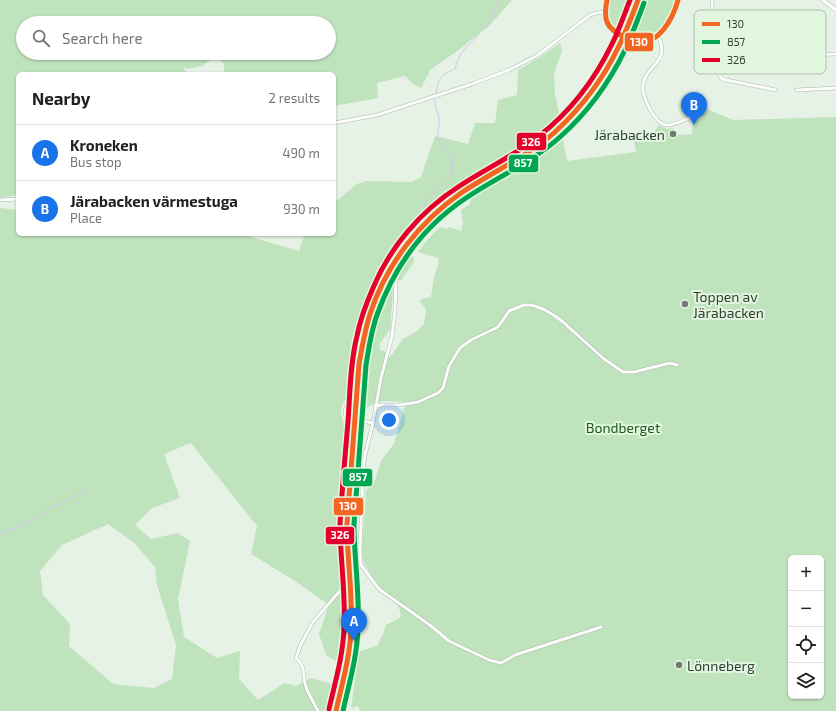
<!DOCTYPE html>
<meta charset="utf-8">
<style>
:root{--surface:#fff;--page:#f2f2f2;--text:#202124;--muted:#757577;--line:#e0e0e0;--accent:#1a73e8}
body{margin:0;font-family:"Exo 2",sans-serif;background:var(--page);color:var(--text)}
.controls{position:absolute;right:12px;bottom:12px;display:grid;overflow:hidden;border-radius:6px;box-shadow:0 1px 3px #0004}
.controls button{width:36px;height:36px;display:grid;place-items:center;padding:0;border:0;border-bottom:1px solid var(--line);background:var(--surface);color:var(--text);font:20px sans-serif}
.you{position:absolute;left:389px;top:420px;width:14px;height:14px;margin:-10px;border:3px solid #fff;border-radius:50%;background:#1a73e8;box-shadow:0 0 0 6px #1a73e833}
.badge{display:grid;place-items:center;width:26px;height:26px;border-radius:50%;background:var(--accent);color:#fff;font-size:13px;font-weight:700}
.pin{position:absolute;translate:-50% -33px;filter:drop-shadow(0 1px 2px #0008)}
.pin::after{content:'';position:absolute;top:21px;width:14px;height:12px;background:inherit;clip-path:polygon(0 0,100% 0,50% 100%)}
.list{margin:0;padding:0;list-style:none}
h2{display:flex;justify-content:space-between;align-items:center;height:52px;margin:0;padding:0 16px;font-size:17px}
h2 small{font-size:13px;font-weight:400;color:var(--muted)}
.list li{display:grid;grid-template-columns:26px 1fr auto;gap:12px;align-items:center;box-sizing:border-box;height:56px;padding:0 16px;border-top:1px solid var(--line)}
.list b{display:block;font-size:15px;white-space:nowrap}
.list p{margin:0;font-size:13px;white-space:nowrap;color:var(--muted)}
.list em{font-size:13px;font-style:normal;color:var(--muted)}
.icon{flex:none;width:22px;height:22px;fill:none;stroke:currentColor;stroke-width:2;stroke-linecap:round;stroke-linejoin:round}
.map{position:relative;flex:none;width:836px;height:711px;overflow:hidden}
.search{position:absolute;background:var(--surface);box-shadow:0 1px 3px #0004;left:16px;top:16px;width:320px;height:44px;display:flex;align-items:center;gap:10px;box-sizing:border-box;padding:0 14px;border-radius:22px;color:var(--muted);font-size:15px}
.panel{position:absolute;background:var(--surface);box-shadow:0 1px 3px #0004;left:16px;top:72px;width:320px;height:164px;border-radius:6px}
.map>svg:first-child{display:block}
.green{fill:#bfe3bc;fill-rule:evenodd}
.lines{fill:none;stroke-linecap:round;stroke-linejoin:round}
.stream{stroke:#d7c2f4;stroke-width:1}
.minor-casing{stroke:#aeb7ad;stroke-width:4}
.tertiary-casing{stroke:#aeb7ad;stroke-width:4.5}
.trunk-casing{stroke:#aeb7ad;stroke-width:6}
.minor{stroke:#fbfdfb;stroke-width:3}
.tertiary{stroke:#fbfdfb;stroke-width:3.5}
.trunk{stroke:#fbfdfb;stroke-width:5}
.trunk-bridge-casing{stroke:#aeb7ad;stroke-width:6;stroke-linecap:butt}
.trunk-bridge{stroke:#fbfdfb;stroke-width:5}
.bus-1-casing{stroke:#e2f7e0;stroke-width:8}
.bus-2-casing{stroke:#e2f7e0;stroke-width:8}
.bus-3-casing{stroke:#e2f7e0;stroke-width:8}
.bus-1{stroke:#f26522;stroke-width:5}
.bus-2{stroke:#00a651;stroke-width:5}
.bus-3{stroke:#e4002b;stroke-width:5}
.poi-dot{fill:#737c72;stroke:#e2f7e0;stroke-width:1.5}
.labels{text-anchor:middle;dominant-baseline:central;stroke-width:4;stroke-linejoin:round;paint-order:stroke}
.poi-label{font-size:14px;fill:#353d34;stroke:#e2f7e0;text-anchor:start}
.park-label{font-size:14px;fill:#1c5a1a;stroke:#e2f7e0}
.key{fill:#e2f7e0;stroke:#aebfac;stroke-width:1}
.key-label{font-size:11px;fill:#353d34}
.line-badge{stroke:#e2f7e0;stroke-width:1.5}
.badge-label{font-size:11px;text-anchor:middle;font-weight:bold;fill:#fff}
</style>
<div class="map">
<svg width="836" height="711" viewBox="0 0 836 711">
<rect width="100%" height="100%" fill="#e6f2e5"/>
<g class="green">
<path d="M0,0H512L489,26L456,52L431,69L421,88L413,84L405,76L377,83L378,98L334,106V74H225L223,62L216,58V53H329V23H23V53H62L64,54V53H214L211,60L202,66L187,69L182,66L188,74H18V195L0,198Z"/>
<path d="M610,0H632L621,32C605,27 607,13 610,0Z"/>
<path d="M645,0H675L670,15L661,29L651,36L643,39L633,37L632,34Z"/>
<path d="M560,43L562,51L554,73L555,94L560,119L531,147L512,160L478,178L447,197L420,222L398,247L384,269L369,298L359,328L354,363L352,389L342,405L341,413L344,425L349,431L344,529L345,590V619L339,663L326,655L319,634L329,605L298,583L251,554L257,526L191,443L164,454L180,498L152,508L135,525L151,539L178,533L190,541L178,599L184,637L217,658L240,651L239,679L258,700L285,683L296,686L311,678L336,685L330,711H0V208L18,210V234H240L299,251L305,234H334V203L357,184L366,181L412,182L421,177L435,136L468,144L475,123H495L498,100L517,95L518,70L537,59ZM108,524L134,543L155,567L157,585L176,645L172,679L154,688L113,684L69,646L70,624L43,595L40,571L62,545Z"/>
<path d="M704,108L733,120L836,117V711H360L358,706L351,708L359,652L378,645L379,642L383,634L386,625L401,617L399,607L380,588L371,575L363,561L362,549L366,491L375,480L382,459L394,444L405,405H407L408,402L386,401L374,403L364,410L362,408L368,350L380,303L392,276L401,263L414,256V262L401,280L394,281L390,330L380,343V350L385,351L387,359L391,356L403,339L416,332L424,324L426,310L419,300L431,297L434,277L439,262L438,258L418,252L427,240L440,227L447,229L448,227L461,231L463,223L461,210L470,204L472,195L558,139L559,143L563,140L567,161L636,152C635,144 630,133 643,134L644,136L646,133L654,132L659,125L667,129L674,128L672,131V134L675,135L692,134C693,123 693,114 704,108ZM791,558H821V696H791Z"/>
</g>
<g class="lines">
<g class="stream">
<path d="M483,30L491,19L496,6L501,0"/>
<path d="M436,93C438,78 441,75 455,69C460,49 467,48 479,34"/>
<path d="M424,207C428,190 453,186 453,165C453,155 443,150 439,141C436,134 440,128 439,120C439,111 434,109 435,99"/>
<path d="M0,534L29,522L49,509L84,492"/>
</g>
<defs>
<g id="minor">
<path d="M712,0L713,30L719,64L720,76L721,78L726,80L776,90"/>
<path d="M713,22L734,21"/>
<path d="M658,35C671,64 647,63 643,84C641,95 654,123 666,125C674,126 684,120 692,117"/>
<path d="M823,55L822,34L815,26L784,20L734,21C734,30 736,41 741,48L784,56L836,54"/>
<path d="M796,90L836,88"/>
<path d="M334,123L377,115L472,84L509,70L538,55L590,15L597,13L605,12"/>
<path d="M0,200L18,199"/>
<path d="M431,221L433,223V226L413,250L400,269L397,275L396,281L395,311L392,336L381,378L373,423L365,455L363,472L360,551L361,565L379,589L431,626L449,641L489,660L501,663L515,655L601,627"/>
<path d="M375,406L382,405H399L418,402L438,393L443,388L449,366L460,348L471,340L498,327L509,311L524,305H529L535,306L545,310L555,316L563,322L604,359L623,372H634L670,363L677,365"/>
<path d="M355,420L373,423"/>
<path d="M318,711C314,703 308,694 305,684C303,674 305,665 296,658L301,644L313,622L338,593L342,590H350"/>
</g>
<g id="tertiary">
<path d="M823,0L832,7L836,10"/>
<path d="M605,12C606,24 610,31 621,36C627,39 632,42 639,42C660,43 674,18 678,0"/>
</g>
<g id="trunk">
<path d="M605,12L607,0"/>
<path d="M630,29L641,0"/>
<path d="M355,420C337,417 351,401 355,392"/>
<path d="M336,711C342,684 349,658 351,630C353,595 346,559 347,524L359,364C366,301 397,242 446,203C468,186 493,175 516,161C561,134 597,93 619,45"/>
<path d="M340,711C346,684 353,657 355,629C357,595 351,560 351,525"/>
</g>
</defs>
<use href="#minor" class="minor-casing"/>
<use href="#tertiary" class="tertiary-casing"/>
<use href="#trunk" class="trunk-casing"/>
<use href="#minor" class="minor"/>
<use href="#tertiary" class="tertiary"/>
<use href="#trunk" class="trunk"/>
<defs>
<path id="trunk-bridge" d="M619,45L627,27"/>
</defs>
<use href="#trunk-bridge" class="trunk-bridge-casing"/>
<use href="#trunk-bridge" class="trunk-bridge"/>
<defs>
<g id="bus-1">
<path d="M607,0C603,20 606,28 624,37C628,39 632,41 636,42C659,46 673,18 678,0"/>
<path d="M336,711C342,684 350,657 351,629C353,594 347,559 347,524L359,364C362,347 365,330 370,314C386,265 419,222 461,193C492,172 527,157 555,132C581,108 603,79 618,48C626,32 632,16 638,0"/>
</g>
<path id="bus-2" d="M343,711C349,684 357,657 358,629C360,594 354,559 354,524L366,365C369,348 371,331 377,315C394,267 424,226 466,198C497,177 531,163 560,137C587,113 609,83 625,50C632,35 638,19 644,3"/>
<path id="bus-3" d="M329,709C335,683 343,656 344,628C346,593 340,559 340,524C342,490 345,456 348,422C350,394 350,364 357,336C360,320 366,304 373,288C390,247 421,211 458,187C485,169 514,156 539,136C570,112 595,79 612,44C619,30 624,15 630,0"/>
</defs>
<use href="#bus-1" class="bus-1-casing"/>
<use href="#bus-2" class="bus-2-casing"/>
<use href="#bus-3" class="bus-3-casing"/>
<use href="#bus-1" class="bus-1"/>
<use href="#bus-2" class="bus-2"/>
<use href="#bus-3" class="bus-3"/>
</g>
<g class="poi-dot">
<circle cx="673" cy="134" r="4"/>
<circle cx="685" cy="304" r="4"/>
<circle cx="679" cy="665" r="4"/>
</g>
<g class="labels">
<g class="poi-label">
<text x="665" y="134" text-anchor="end">Järabacken</text>
<text x="693" y="296">Toppen av<tspan x="693" dy="16">Järabacken</tspan></text>
<text x="687" y="665">Lönneberg</text>
</g>
<g class="park-label">
<text x="623" y="427">Bondberget</text>
</g>
</g>
<rect x="694" y="10" width="132" height="64" rx="6" class="key"/>
<rect x="702" y="22" width="18" height="4" fill="#f26522"/>
<rect x="702" y="40" width="18" height="4" fill="#00a651"/>
<rect x="702" y="58" width="18" height="4" fill="#e4002b"/>
<g class="key-label">
<text x="727" y="28">130</text>
<text x="727" y="46">857</text>
<text x="727" y="64">326</text>
</g>
<g class="line-badge">
<rect x="624" y="32" width="30" height="20" rx="4" fill="#f26522"/>
<rect x="516" y="132" width="31" height="19" rx="4" fill="#e4002b"/>
<rect x="508" y="154" width="31" height="19" rx="4" fill="#00a651"/>
<rect x="342" y="468" width="31" height="19" rx="4" fill="#00a651"/>
<rect x="333" y="497" width="31" height="19" rx="4" fill="#f26522"/>
<rect x="325" y="526" width="30" height="19" rx="4" fill="#e4002b"/>
</g>
<g class="badge-label">
<text x="639" y="46">130</text>
<text x="531" y="146">326</text>
<text x="523" y="167">857</text>
<text x="358" y="481">857</text>
<text x="348" y="510">130</text>
<text x="340" y="539">326</text>
</g>
</svg>
<div class="controls">
<button>+</button>
<button>−</button>
<button><svg class="icon" aria-label="locate" viewBox="0 0 24 24"><circle cx="12" cy="12" r="6"/><path d="M12 2v4M12 18v4M2 12h4M18 12h4"/></svg></button>
<button><svg class="icon" aria-label="layers" viewBox="0 0 24 24"><path d="M12 4l9 5-9 5-9-5zM3 14l9 5 9-5"/></svg></button>
</div>
<div class="you"></div>
<div class="pin badge" style="left:354px;top:641px">A</div>
<div class="pin badge" style="left:694px;top:125px">B</div>
<div class="search"><svg class="icon" aria-label="search" viewBox="0 0 24 24"><circle cx="10" cy="10" r="6"/><path d="M15 15l6 6"/></svg>Search here</div>
<section class="panel">
<h2>Nearby<small>2 results</small></h2>
<ul class="list">
<li><span class="badge">A</span><div><b>Kroneken</b><p>Bus stop</p></div><em>490 m</em></li>
<li><span class="badge">B</span><div><b>Järabacken värmestuga</b><p>Place</p></div><em>930 m</em></li>
</ul>
</section>
</div>
